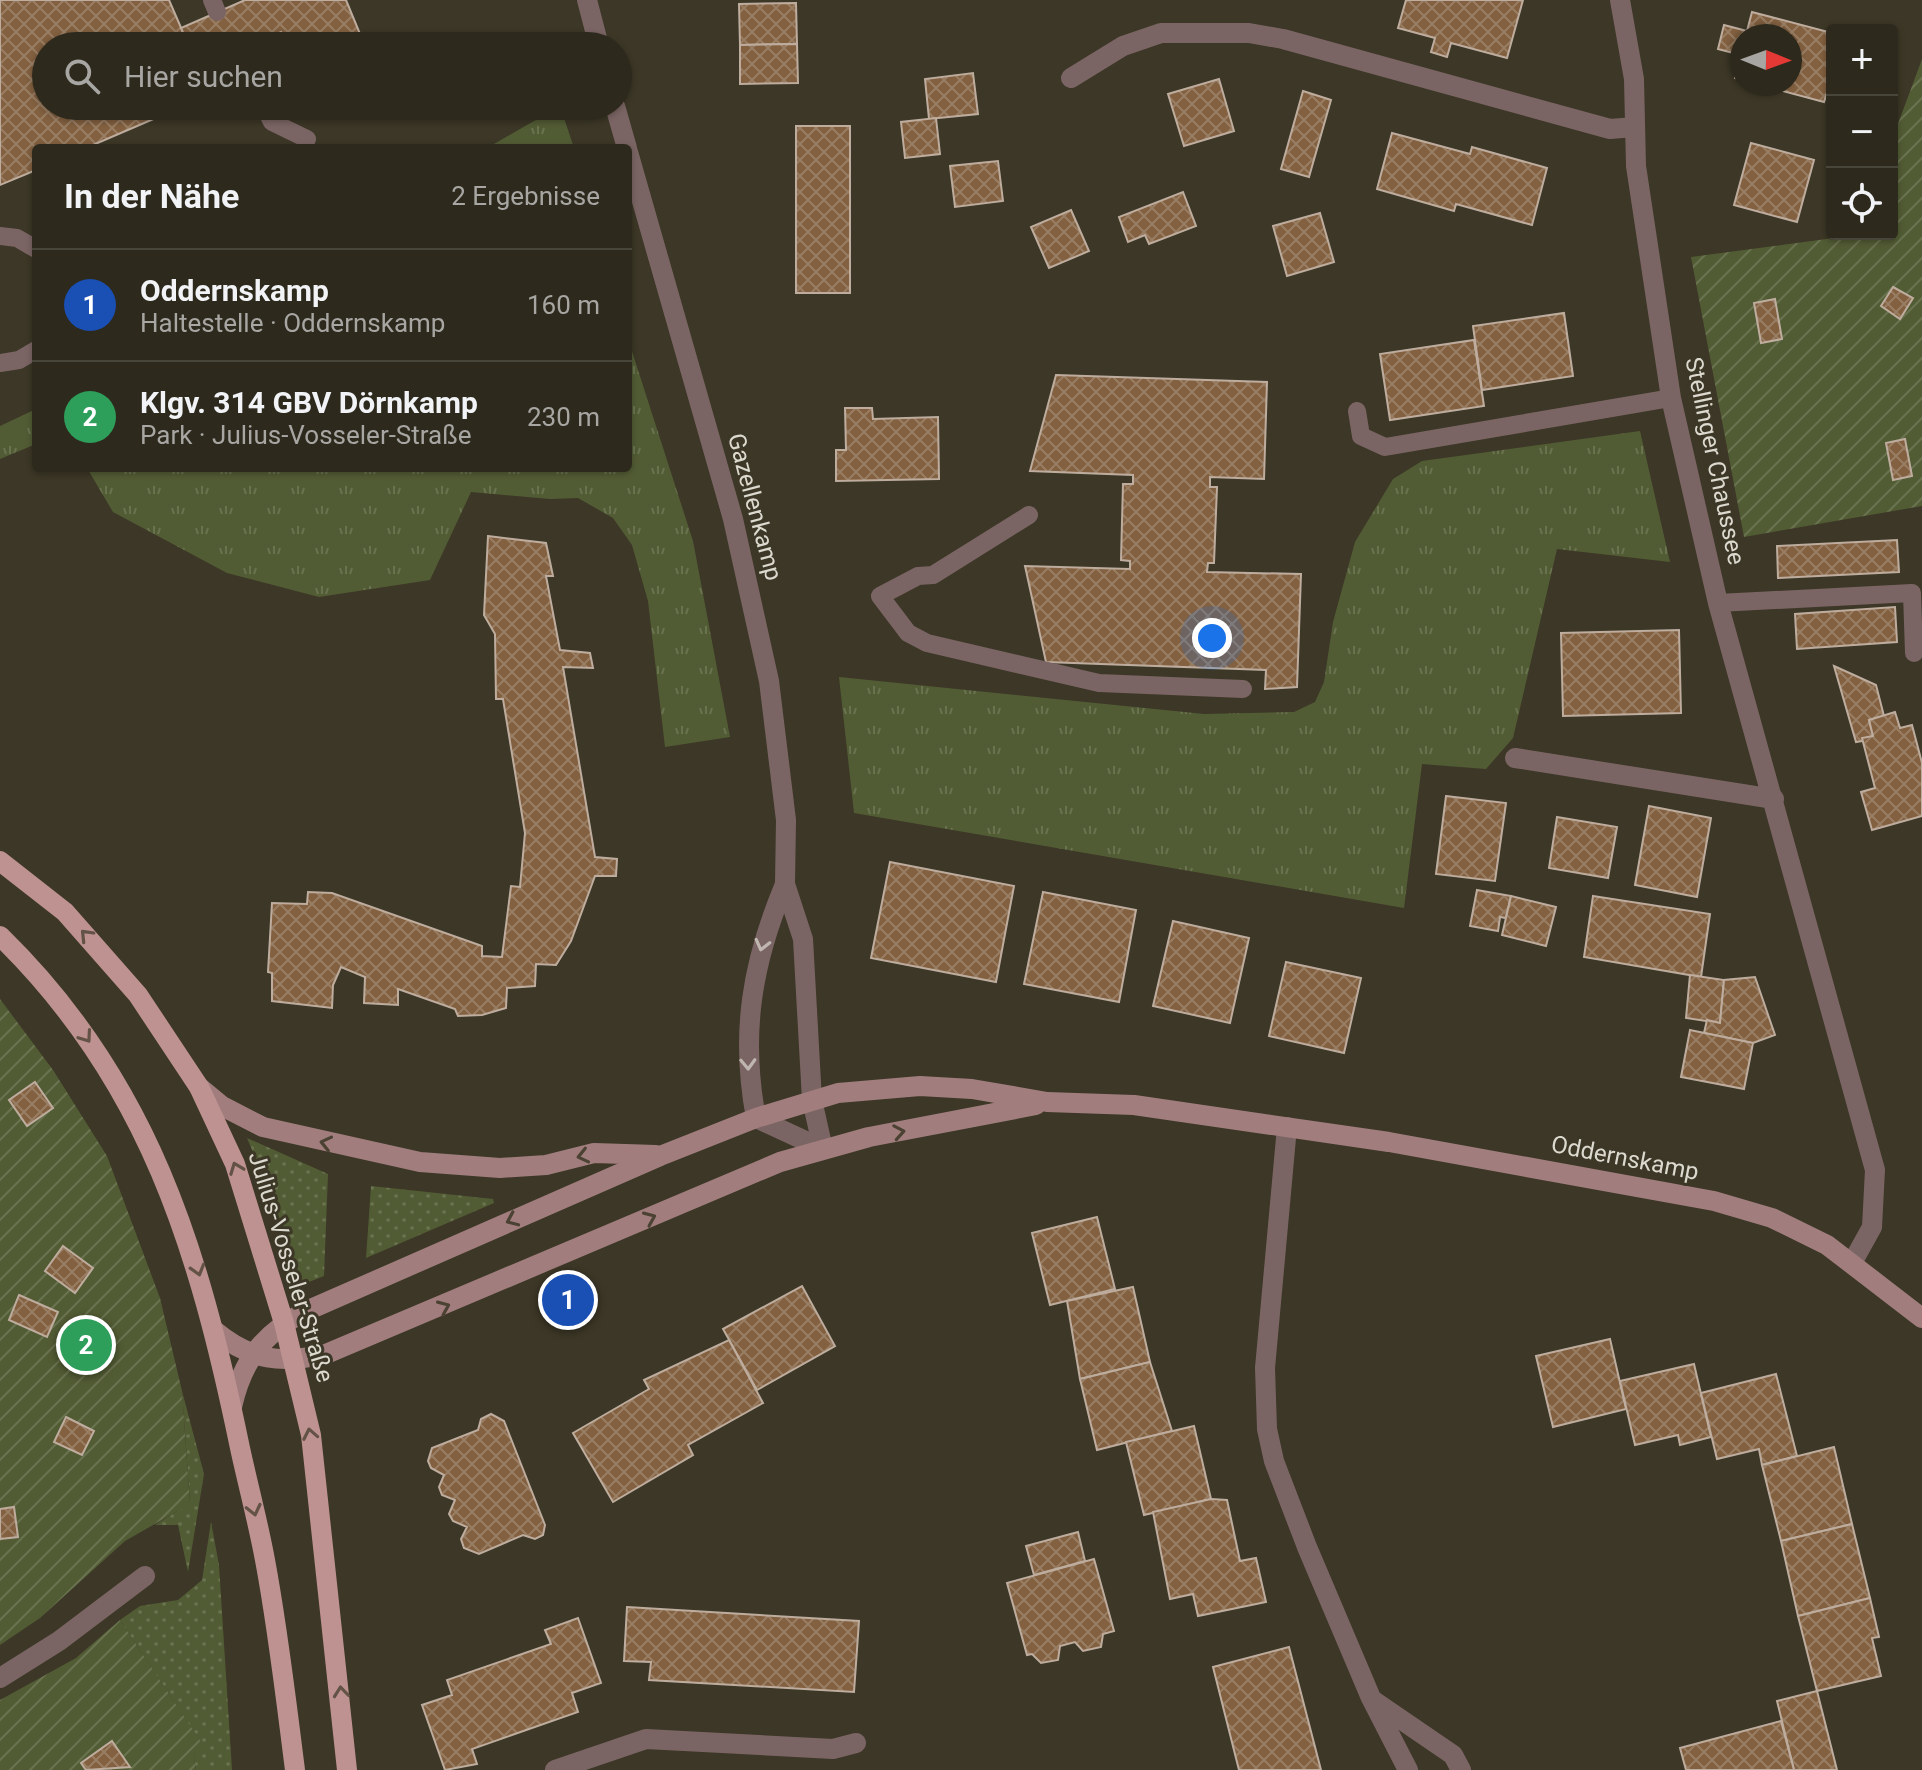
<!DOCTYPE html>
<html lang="de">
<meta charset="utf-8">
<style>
:root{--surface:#2d291c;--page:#393529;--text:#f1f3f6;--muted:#a7a6a3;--line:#48453b;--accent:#bca0f2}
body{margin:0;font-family:Roboto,sans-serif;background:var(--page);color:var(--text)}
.controls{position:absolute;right:24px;top:24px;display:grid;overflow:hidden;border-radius:8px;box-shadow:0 2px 6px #0004}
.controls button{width:72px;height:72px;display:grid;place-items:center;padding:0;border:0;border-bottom:2px solid var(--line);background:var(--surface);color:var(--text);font:40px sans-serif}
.compass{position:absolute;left:1730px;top:24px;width:72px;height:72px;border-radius:50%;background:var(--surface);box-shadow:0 2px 6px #0004;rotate:91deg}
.you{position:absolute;left:1212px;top:638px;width:28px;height:28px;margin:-20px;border:6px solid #fff;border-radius:50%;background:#1a73e8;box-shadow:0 0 0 12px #1a73e833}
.badge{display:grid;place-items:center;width:52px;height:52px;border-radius:50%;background:var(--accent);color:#fff;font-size:26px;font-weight:700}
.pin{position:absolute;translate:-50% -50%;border:4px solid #fff;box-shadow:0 2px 8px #0006}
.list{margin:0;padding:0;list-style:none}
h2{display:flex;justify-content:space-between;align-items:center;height:104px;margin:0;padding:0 32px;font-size:34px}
h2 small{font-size:26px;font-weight:400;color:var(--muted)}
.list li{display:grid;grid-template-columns:52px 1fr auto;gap:24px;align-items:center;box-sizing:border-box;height:112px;padding:0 32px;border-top:2px solid var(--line)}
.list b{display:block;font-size:30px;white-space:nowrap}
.list p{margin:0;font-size:26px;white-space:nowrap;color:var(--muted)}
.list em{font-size:26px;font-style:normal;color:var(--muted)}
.icon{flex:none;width:44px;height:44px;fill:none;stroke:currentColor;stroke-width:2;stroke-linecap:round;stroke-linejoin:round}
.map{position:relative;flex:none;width:1922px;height:1770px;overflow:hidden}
.search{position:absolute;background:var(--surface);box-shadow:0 2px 6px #0004;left:32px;top:32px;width:600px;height:88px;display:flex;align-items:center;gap:20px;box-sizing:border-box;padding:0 28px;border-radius:44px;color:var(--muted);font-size:30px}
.panel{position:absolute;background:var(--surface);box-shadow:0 2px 6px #0004;left:32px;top:144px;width:600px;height:328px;border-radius:8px}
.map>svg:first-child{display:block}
.grass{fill:url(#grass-dots)}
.park{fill:url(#park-tufts)}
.garden{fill:url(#garden-furrows)}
.building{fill:url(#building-cross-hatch);stroke:#bead9e;stroke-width:2}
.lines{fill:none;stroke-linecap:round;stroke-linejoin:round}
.service{stroke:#7b6564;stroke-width:18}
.minor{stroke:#7b6564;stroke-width:20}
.tertiary{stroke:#7b6564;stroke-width:20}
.secondary{stroke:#a17e7d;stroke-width:20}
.primary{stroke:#be9290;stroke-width:20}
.oneway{stroke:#635246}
.oneway2{stroke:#bfb6af}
.oneway3{stroke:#4b4233}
.labels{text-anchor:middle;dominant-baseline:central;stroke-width:6;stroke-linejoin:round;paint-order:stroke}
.street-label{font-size:24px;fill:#dcd9cf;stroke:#3c3726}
</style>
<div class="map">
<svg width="1922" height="1770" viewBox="0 0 1922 1770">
<defs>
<pattern id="grass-dots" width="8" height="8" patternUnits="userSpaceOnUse" patternTransform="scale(2)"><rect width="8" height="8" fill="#525c34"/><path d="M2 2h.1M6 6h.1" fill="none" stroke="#6a7350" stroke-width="1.8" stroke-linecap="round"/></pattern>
<pattern id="park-tufts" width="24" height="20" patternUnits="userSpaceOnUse" patternTransform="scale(2)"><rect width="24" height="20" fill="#525c34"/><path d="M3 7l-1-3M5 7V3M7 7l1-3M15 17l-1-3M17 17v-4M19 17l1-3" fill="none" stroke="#6a7350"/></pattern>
<pattern id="garden-furrows" width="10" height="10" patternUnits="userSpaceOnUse" patternTransform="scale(2)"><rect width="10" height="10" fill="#525c34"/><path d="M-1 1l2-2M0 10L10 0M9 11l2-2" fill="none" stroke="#6a7350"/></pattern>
<pattern id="building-cross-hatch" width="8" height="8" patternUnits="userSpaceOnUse" patternTransform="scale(2)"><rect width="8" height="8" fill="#826040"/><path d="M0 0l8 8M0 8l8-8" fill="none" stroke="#997e63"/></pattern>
</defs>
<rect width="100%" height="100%" fill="#3c3726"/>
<g class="grass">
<path d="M247,1138L328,1174L324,1276L299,1286L272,1197Z"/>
<path d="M371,1186L493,1199L494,1203L366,1258Z"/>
<path d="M182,1391L204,1474L188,1572L178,1525H155L190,1503Z"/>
<path d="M211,1522L219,1565L232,1770H196L194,1758L200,1741L120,1620L140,1606L178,1600L202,1580Z"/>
</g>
<g class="park">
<path d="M560,106L574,148H487Z"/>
<path d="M628,339L693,541L730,737L665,747L648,601L632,545L613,518L578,498L550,499L471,492L430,580L319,597L227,573L113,512L87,468H628Z"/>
<path d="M36,409V444L0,459V426Z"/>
<path d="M1640,431L1670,562L1557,549L1513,738L1486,769L1422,764L1404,908L854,813L839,677L1204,714L1294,712L1315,702L1324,682L1333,622L1355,542L1393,479L1422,461Z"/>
</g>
<g class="garden">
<path d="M1922,59V506L1744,537L1691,257L1864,234H1892V140Z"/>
<path d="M0,999L53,1070L107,1156L160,1298L182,1391L190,1504L125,1541L40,1618L0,1645Z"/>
<path d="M120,1620L201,1742L194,1758L196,1770H0V1700L76,1658Z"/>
</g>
<g class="building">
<path d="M0,0H169L189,46H46V106L179,108L86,148H36V170L0,185Z"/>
<path d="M245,0H346L365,46H287L281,32L249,46H189L181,28Z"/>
<path d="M1406,0H1523L1507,58L1451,43L1447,57L1431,52L1435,38L1398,28Z"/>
<path d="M796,3L797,44L740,45L739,4Z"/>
<path d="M1752,12L1832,33V94L1827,93L1824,102L1756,84H1790V36H1742V80L1735,78L1741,55L1718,49L1724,25L1747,31Z"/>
<path d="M797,44L798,83L740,84V45Z"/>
<path d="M973,73L978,114L929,119L925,79Z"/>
<path d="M1219,79L1234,131L1184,146L1168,94Z"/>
<path d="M1303,91L1331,100L1309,177L1281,169Z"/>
<path d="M936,118L940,154L905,158L901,122Z"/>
<rect x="796" y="126" width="54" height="167"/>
<path d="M1392,133L1470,154L1472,147L1547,168L1532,225L1456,204L1454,211L1377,189Z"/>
<path d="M1751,143L1814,160L1797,222L1734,205Z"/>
<path d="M998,161L1003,201L955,207L950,166Z"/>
<path d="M1183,192L1196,226L1149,244L1145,235L1128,242L1119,217Z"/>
<path d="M1071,210L1089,251L1049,268L1031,227Z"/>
<path d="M1320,213L1334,262L1287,276L1273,226Z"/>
<path d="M1893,287L1913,298L1900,319L1881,306Z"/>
<path d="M1775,299L1782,339L1761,343L1754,303Z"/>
<path d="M1564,313L1573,376L1482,390L1473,326Z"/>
<path d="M1474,340L1484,406L1390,420L1380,354Z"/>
<path d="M1056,375L1267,382L1264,479L1210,477V487H1217L1214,563H1208L1207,572L1301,574L1297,687L1265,689L1266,670L1046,662L1025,566L1130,569V561L1121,560L1123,484H1133V475L1030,471Z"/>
<path d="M845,408H872L873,419L938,417L939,479L836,481V450H846Z"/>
<path d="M1905,439L1912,476L1893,480L1886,443Z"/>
<path d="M488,536L546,543L553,576H546L560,650L590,653L593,668L563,667L595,857L617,859L616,876H595L571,941L556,965L536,964L535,986L507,988L506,1008L482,1015L458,1016L455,1009L398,989V1005L364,1003L365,977L341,967L333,985L332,1008L272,1001V973L268,972L272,903L307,904L308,892L332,893L482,946V956L502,957L511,886L520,887L525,833L503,699H496L495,634L484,615Z"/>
<path d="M1897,540L1899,572L1778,578L1777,546Z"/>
<path d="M1895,607L1897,642L1797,649L1795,614Z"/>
<path d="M1679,630L1681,713L1563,716L1561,633Z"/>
<path d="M1834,666L1876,685L1884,716L1869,720L1873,736L1862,741L1856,742Z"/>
<path d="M1895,712L1900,728L1912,725L1922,763V816L1872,830L1861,792L1875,788L1862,738L1873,736L1869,720Z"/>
<path d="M1446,796L1506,803L1495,881L1436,874Z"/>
<path d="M1649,806L1711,818L1697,897L1635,885Z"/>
<path d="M1557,817L1617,827L1608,878L1549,868Z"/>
<path d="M890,862L1014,886L996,982L871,958Z"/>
<path d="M1477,890L1511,896L1506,918L1500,917L1498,931L1470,926Z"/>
<path d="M1043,892L1136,910L1119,1002L1024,984Z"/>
<path d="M1511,896L1556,907L1546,946L1502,935Z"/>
<path d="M1593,896L1710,914L1701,977L1584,957Z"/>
<path d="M1173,921L1249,938L1230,1023L1153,1006Z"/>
<path d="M1286,962L1361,978L1344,1053L1269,1036Z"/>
<path d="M1690,975L1724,980L1720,1023L1686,1018Z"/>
<path d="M1755,977L1775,1035L1753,1043L1704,1033L1707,1020L1720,1023L1724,980Z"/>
<path d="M1690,1030L1753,1043L1744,1089L1681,1077Z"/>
<path d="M35,1082L53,1108L27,1126L9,1100Z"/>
<path d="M1097,1217L1115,1289L1050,1305L1032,1233Z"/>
<path d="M63,1246L93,1268L75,1293L45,1271Z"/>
<path d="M802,1286L835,1346L757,1390L723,1329Z"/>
<path d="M1133,1287L1150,1362L1080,1379L1067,1301Z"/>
<path d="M19,1295L58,1312L47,1337L9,1320Z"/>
<path d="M1610,1339L1626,1409L1553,1427L1536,1356Z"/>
<path d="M729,1340L763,1403L688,1445L693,1455L613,1502L573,1433L649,1389L644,1380Z"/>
<path d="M1150,1362L1172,1431L1097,1450L1080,1379Z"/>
<path d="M1694,1364L1711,1437L1680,1445L1678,1435L1635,1445L1620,1381Z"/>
<path d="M1776,1374L1797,1456L1762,1465L1759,1449L1717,1459L1701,1393Z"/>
<path d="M491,1414L504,1421L545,1525L543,1535L535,1539L523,1535L479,1554L464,1548L461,1539L467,1527L453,1521L449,1514L455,1500L442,1495L439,1487L444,1475L431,1468L428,1461L432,1448L478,1430L481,1419Z"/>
<path d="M66,1417L94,1431L82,1455L54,1442Z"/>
<path d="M1194,1426L1211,1499L1144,1515L1126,1442Z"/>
<path d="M1834,1447L1852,1524L1781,1541L1762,1465Z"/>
<path d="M1211,1499L1227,1500L1240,1561L1256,1558L1266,1602L1198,1616L1193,1594L1170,1599L1153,1512Z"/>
<path d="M14,1507L18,1537L0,1539V1509Z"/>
<path d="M1852,1524L1870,1598L1798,1616L1781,1541Z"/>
<path d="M1078,1532L1085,1561L1034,1575L1026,1546Z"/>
<path d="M1094,1559L1114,1631L1103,1634L1101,1647L1083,1651L1075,1642L1060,1646L1058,1660L1041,1663L1032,1654L1027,1655L1007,1583Z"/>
<path d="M1870,1598L1879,1637L1872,1638L1881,1676L1817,1691L1798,1616Z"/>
<path d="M627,1607L859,1621L854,1692L649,1680L651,1662L624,1661Z"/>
<path d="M578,1618L601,1683L572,1693L578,1712L472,1749L477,1764L445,1770L422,1705L452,1695L447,1680L551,1644L545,1630Z"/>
<path d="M1289,1647L1321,1770H1239L1213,1667Z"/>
<path d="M1817,1691L1837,1770H1794L1777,1701Z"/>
<path d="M1781,1721L1794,1770H1686L1680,1748Z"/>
<path d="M112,1741L130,1767L86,1770L81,1763Z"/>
</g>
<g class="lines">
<g class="service">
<path d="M212,0L217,12"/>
<path d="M264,106L272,122L307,139"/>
<path d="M0,236L17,238L36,249"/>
<path d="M0,363L19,360L36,350"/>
<path d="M1357,411L1361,436L1385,447L1671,398"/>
<path d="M1029,515L933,575L918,576L880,596L908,633L927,643L1099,683L1243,689"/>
<path d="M1718,603L1912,593L1914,653"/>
</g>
<g class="minor">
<path d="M1620,0L1634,79L1636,166L1671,398L1718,603L1875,1170L1872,1227L1852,1263"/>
<path d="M1071,78L1123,46L1161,33H1249L1283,39L1610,129L1635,127"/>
<path d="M1515,758L1774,799"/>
<path d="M1287,1127L1265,1368L1267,1429L1274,1461L1307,1547L1371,1698L1408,1770"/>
<path d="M0,1678L59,1641L145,1576"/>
<path d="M1374,1701L1453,1755L1461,1770"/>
<path d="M555,1770L646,1739L833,1749L856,1743"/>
</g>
<g class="tertiary">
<path d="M587,0L599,46"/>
<path d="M615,106L627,148"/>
<path d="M628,152L733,519L769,681L786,820L785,884L803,939L812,1100L823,1149"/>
<path d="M785,884C752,963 740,1033 756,1118L823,1149"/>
</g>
<g class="secondary">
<path d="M199,1087L222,1106L263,1127L420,1162L500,1168L546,1165L594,1153L656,1155"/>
<path d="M215,1331C251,1361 282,1364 326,1354L780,1162L869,1137L1036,1105"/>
<path d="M232,1407C242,1361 263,1334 304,1312L660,1156L756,1118L838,1093L920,1086L972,1089L1047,1102L1134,1105L1389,1142L1714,1201L1772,1218L1827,1245L1922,1318"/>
</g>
<g class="primary">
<path d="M0,861L65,912L138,995L199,1087L235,1164L284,1323L311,1435L347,1770"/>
<path d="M0,936C149,1081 199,1250 240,1448C248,1485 258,1522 265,1560C278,1629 286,1700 295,1770"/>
</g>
</g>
<defs><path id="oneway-chevron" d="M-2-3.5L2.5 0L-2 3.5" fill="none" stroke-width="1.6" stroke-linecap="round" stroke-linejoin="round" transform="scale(2)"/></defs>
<g class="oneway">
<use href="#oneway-chevron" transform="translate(86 935) rotate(-134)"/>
<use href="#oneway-chevron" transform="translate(86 1037) rotate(55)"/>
<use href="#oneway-chevron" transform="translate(236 1168) rotate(-111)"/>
<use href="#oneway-chevron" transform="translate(198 1270) rotate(74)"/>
<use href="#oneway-chevron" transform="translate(310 1434) rotate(-101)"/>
<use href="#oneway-chevron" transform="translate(254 1510) rotate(77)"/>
<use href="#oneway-chevron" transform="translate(341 1692) rotate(-96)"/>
</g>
<g class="oneway2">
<use href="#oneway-chevron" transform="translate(762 945) rotate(104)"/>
<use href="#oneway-chevron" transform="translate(748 1064) rotate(88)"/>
</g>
<g class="oneway3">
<use href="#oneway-chevron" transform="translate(899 1132) rotate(-10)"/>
<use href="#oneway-chevron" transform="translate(326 1143) rotate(-167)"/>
<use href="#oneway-chevron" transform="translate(583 1156) rotate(167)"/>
<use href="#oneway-chevron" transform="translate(650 1218) rotate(-23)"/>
<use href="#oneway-chevron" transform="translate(512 1220) rotate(156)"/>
<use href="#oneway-chevron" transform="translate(444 1307) rotate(-23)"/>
</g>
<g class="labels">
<g class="street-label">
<text transform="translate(1715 461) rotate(78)">Stellinger Chaussee</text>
<text transform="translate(755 507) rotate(75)">Gazellenkamp</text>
<text transform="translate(1625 1158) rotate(11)">Oddernskamp</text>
<text transform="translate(291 1267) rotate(73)">Julius-Vosseler-Straße</text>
</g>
</g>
</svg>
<div class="controls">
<button>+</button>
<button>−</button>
<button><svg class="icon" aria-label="locate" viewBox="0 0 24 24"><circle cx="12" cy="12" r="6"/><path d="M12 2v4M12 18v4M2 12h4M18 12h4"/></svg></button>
</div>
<svg class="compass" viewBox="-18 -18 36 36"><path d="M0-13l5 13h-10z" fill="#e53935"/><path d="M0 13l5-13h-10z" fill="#a7a6a3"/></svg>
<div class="you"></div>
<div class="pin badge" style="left:568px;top:1300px;background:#1a4fb4">1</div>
<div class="pin badge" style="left:86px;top:1345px;background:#2e9e5b">2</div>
<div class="search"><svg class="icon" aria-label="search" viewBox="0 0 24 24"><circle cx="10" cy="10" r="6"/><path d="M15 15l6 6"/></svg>Hier suchen</div>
<section class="panel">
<h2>In der Nähe<small>2 Ergebnisse</small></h2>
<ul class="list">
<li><span class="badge" style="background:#1a4fb4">1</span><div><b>Oddernskamp</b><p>Haltestelle · Oddernskamp</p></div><em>160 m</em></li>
<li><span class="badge" style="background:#2e9e5b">2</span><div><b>Klgv. 314 GBV Dörnkamp</b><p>Park · Julius-Vosseler-Straße</p></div><em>230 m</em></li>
</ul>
</section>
</div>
